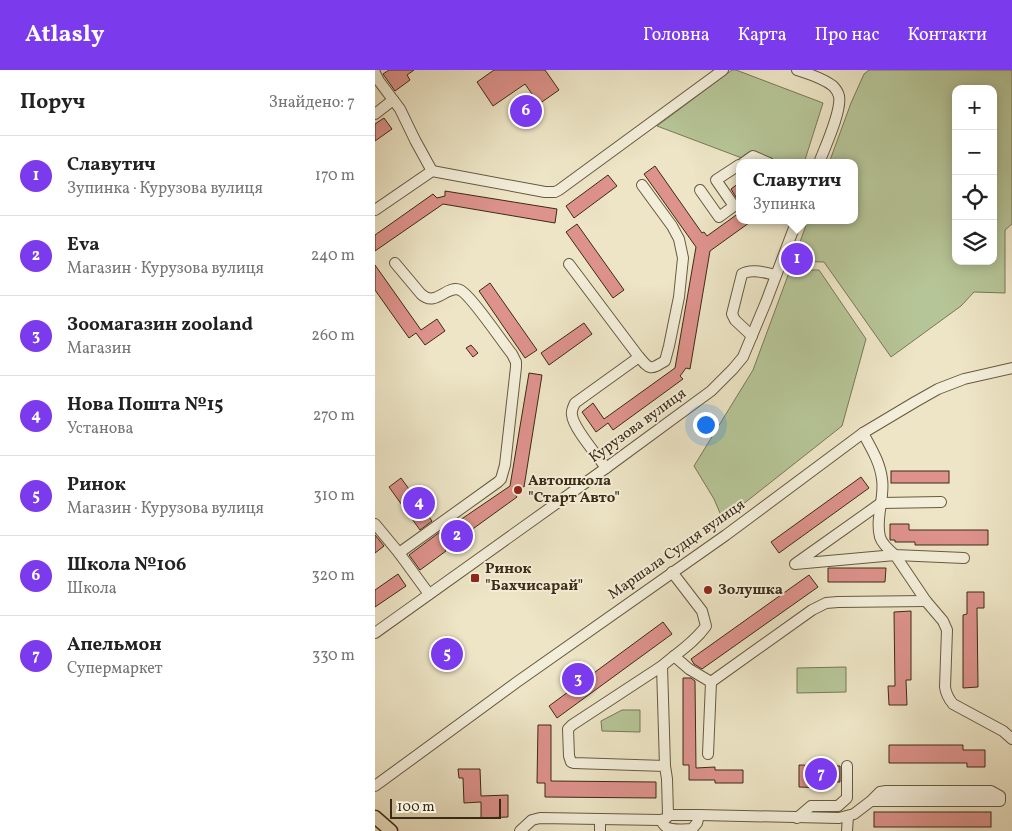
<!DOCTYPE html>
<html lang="uk">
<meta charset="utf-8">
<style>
:root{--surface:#fff;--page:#f2f2f2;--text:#222;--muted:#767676;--line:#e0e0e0;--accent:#7c3aed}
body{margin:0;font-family:Vollkorn,serif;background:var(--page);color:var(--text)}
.controls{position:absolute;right:15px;top:15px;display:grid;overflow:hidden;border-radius:10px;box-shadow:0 2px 12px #0003}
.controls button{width:45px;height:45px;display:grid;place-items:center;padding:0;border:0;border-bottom:1px solid var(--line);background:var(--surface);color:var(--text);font:25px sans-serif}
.scale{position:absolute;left:15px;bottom:12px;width:111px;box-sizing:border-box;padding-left:5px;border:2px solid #3c2b14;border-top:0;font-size:14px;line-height:18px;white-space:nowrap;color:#3c2b14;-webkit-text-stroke:4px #f3eeda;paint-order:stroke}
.you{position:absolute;left:330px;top:354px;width:18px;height:18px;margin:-12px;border:4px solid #fff;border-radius:50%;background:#1a73e8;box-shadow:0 0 0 8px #1a73e833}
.badge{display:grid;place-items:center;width:32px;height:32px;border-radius:50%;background:var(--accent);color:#fff;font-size:16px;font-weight:700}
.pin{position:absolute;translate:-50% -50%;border:2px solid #fff;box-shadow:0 1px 5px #0006}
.popup{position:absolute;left:361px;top:89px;width:122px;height:65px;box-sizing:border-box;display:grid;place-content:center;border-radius:10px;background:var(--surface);filter:drop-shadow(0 1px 4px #0005);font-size:16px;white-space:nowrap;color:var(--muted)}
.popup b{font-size:19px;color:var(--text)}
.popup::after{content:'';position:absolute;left:50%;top:100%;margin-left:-10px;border:10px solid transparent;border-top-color:var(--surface)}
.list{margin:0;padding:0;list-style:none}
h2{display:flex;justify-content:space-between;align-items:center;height:65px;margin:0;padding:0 20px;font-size:21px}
h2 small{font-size:16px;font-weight:400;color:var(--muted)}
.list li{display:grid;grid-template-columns:32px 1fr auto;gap:15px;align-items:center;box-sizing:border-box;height:80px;padding:0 20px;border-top:1px solid var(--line)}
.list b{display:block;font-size:19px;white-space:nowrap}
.list p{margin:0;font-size:16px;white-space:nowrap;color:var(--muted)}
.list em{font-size:16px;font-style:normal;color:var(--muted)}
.icon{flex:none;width:28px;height:28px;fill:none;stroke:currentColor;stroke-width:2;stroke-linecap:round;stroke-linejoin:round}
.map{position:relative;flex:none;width:637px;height:761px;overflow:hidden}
header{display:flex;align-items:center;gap:30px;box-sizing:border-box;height:70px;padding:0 25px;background:var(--accent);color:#fff}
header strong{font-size:24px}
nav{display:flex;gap:28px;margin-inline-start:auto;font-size:18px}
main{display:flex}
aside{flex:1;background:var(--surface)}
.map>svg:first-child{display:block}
.green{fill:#b6c597;stroke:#797856;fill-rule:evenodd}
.building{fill:#dd928c;stroke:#3c2b14}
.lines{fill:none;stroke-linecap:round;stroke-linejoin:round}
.minor-casing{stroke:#685a40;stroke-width:12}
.major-casing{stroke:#3c2b14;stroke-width:15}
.minor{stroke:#f3eeda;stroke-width:10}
.major{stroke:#ede5c6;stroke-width:12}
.poi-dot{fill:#8f2418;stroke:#f3eeda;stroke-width:2}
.labels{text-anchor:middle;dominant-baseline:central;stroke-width:4;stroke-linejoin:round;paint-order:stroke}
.street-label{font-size:15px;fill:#3c2b14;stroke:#f3eeda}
.poi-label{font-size:15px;font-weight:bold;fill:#3c2b14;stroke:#f3eeda;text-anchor:start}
</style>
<header>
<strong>Atlasly</strong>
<nav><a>Головна</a><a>Карта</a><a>Про нас</a><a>Контакти</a></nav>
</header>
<main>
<aside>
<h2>Поруч<small>Знайдено: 7</small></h2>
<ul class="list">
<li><span class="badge">1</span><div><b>Славутич</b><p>Зупинка · Курузова вулиця</p></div><em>170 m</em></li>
<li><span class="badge">2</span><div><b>Eva</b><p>Магазин · Курузова вулиця</p></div><em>240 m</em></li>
<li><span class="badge">3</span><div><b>Зоомагазин zooland</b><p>Магазин</p></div><em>260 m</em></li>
<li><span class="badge">4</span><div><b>Нова Пошта №15</b><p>Установа</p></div><em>270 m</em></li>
<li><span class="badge">5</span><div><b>Ринок</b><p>Магазин · Курузова вулиця</p></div><em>310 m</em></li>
<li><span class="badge">6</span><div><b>Школа №106</b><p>Школа</p></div><em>320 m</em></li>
<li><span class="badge">7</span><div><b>Апельмон</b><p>Супермаркет</p></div><em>330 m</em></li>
</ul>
</aside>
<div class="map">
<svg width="637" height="761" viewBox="0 0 637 761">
<rect width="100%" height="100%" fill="#ede5c6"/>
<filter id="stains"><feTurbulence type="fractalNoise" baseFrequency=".004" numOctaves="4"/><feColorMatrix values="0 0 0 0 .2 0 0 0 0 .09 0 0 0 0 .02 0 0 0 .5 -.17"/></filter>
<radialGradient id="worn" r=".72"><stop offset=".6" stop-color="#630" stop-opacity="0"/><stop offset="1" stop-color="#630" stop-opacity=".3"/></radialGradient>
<g class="green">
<path d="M357,0H361L448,33L429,93H380L282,56Z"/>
<path d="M494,0H637V154L630,160V223L599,222L586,236L516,287L449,192L418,191L433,150H480V93H454L476,33L489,4ZM581,19H618V191H581Z"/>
<path d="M415,200H444L491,269L467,356L348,450L339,429L319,396L378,300Z"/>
<path d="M471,597V622L422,623V598Z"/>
<path d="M247,640H265V662L227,661L226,651Z"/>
</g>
<g class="building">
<path d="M14,0H39L32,5L35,10L20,21L8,4Z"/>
<path d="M119,0H170L184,20L164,34L150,14L118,36L102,12Z"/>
<path d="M9,48L17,59L0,71V54Z"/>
<path d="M280,96L327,163L329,162L332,166L364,143V150H378L335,181L315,299L311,298L305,306L308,309L238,360L233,353L221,362L207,342L218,333L229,349L300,298L321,177L269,104Z"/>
<path d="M233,105L242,116L199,148L191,136Z"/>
<path d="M364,113V132L356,119Z"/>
<path d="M70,121L182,139L180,153L68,134L0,181V165L58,124L62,128L70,126Z"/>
<path d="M202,154L249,220L238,228L191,162Z"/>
<path d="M0,195L46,260L62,249L70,261L50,275L41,263L34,268L0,220Z"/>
<path d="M115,213L162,280L150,288L104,221Z"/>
<path d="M209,253L217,264L174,295L166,283Z"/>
<path d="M96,275L103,283L98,287L91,278Z"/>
<path d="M154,303L167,305L149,417L144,416V420L139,423L142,427L70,479L71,481L45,500L34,485L65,462L66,463L135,416Z"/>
<rect x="516" y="401" width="58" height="12"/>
<path d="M486,407L494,418L404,483L396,472Z"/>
<path d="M26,408L57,451L45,460L14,417Z"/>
<path d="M515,454H534V460H613V475H540V472H520V470H515Z"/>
<path d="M0,465L9,476L0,483Z"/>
<path d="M453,498H511L510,512H453Z"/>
<path d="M23,504L31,516L0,537V520Z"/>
<path d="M434,505L443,517L327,599L319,594L316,589Z"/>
<path d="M592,522H609V538H602L603,617L588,618V545L592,544Z"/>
<path d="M536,541V610H531L532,635H514L513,616H520L519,542Z"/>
<path d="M288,552L297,564L182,648L174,636Z"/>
<path d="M308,608H316L320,611L321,698L340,697V700H368V713H340V710H314V695H308Z"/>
<path d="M163,655H176V711L281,712V728L170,727V713H162Z"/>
<path d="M514,675H588V680H610V697H592V693H514Z"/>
<path d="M424,695L465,696V712H454V718L424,717Z"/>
<path d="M83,699H105L106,726L133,725V747L106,748V732L89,733L88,708H84Z"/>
<rect x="499" y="742" width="117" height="15"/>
</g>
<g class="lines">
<defs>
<g id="minor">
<path d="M422,0C434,4 448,8 458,16C460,18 463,22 464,26C467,41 450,77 444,93"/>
<path d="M0,3L4,11L25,39L40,70L57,101"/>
<path d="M0,44L18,30"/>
<path d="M368,93L378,86L394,93"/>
<path d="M325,120L344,147L359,136L341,110L364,95"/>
<path d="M0,140L57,101L170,122H180L184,120L348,0"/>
<path d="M20,193L46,224C61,238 72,214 85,220C95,224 128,273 137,284L141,292V297L130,395L126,409L123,412L24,483"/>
<path d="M194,194L264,287"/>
<path d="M377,266L360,250L357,244L367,204C376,198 391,203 401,205"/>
<path d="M488,363C496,378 505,392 507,409C510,428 500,448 505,467C507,474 514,480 520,485L589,488"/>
<path d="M231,398C223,386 198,358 197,345C196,341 198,337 200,333L264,287C275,300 275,300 290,291L294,276L304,227L308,188L304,169L297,156L267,115"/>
<path d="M566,432L506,433L420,494L520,485L551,531L568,551L572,560L570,617C571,624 573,628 578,634L628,661L637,669"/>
<path d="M0,454L24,483L54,524"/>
<path d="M0,563L231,398L336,321L358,299L368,287L391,232L422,150"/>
<path d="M299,586L314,599L336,612"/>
<path d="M287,596C302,583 319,573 331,556L327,541L297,502"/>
<path d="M333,684L336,612L437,540L451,533L463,532L551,531"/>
<path d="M290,696L199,693L196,692L194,686L193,659L197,655L287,596L290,696L292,709L293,745"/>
<path d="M0,716L142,612L351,465L488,363L540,332L563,319L589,309L637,298"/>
<path d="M324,745L464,748L479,744L496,731H625V726L616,721H511L505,722L496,731"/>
<path d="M422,748L436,736H463L472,728V696"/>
<path d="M225,749V761"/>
<path d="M145,761L157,750L165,748L285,750C290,749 292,749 293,745H324L322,753L317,759C310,759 298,761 291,757C290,757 286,750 285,750"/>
<path d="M472,761L473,746"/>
</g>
<path id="major" d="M0,747L16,761"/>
</defs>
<use href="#minor" class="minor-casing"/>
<use href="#major" class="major-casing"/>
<use href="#minor" class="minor"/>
<use href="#major" class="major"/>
</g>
<g class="poi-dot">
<circle cx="143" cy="420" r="5"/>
<rect x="95" y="503" width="10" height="10" rx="2.5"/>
<circle cx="333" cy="520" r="5"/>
</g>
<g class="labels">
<g class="street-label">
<text transform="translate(263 356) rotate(-36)">Курузова вулиця</text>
<text transform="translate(302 480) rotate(-35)">Маршала Судця вулиця</text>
</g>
<g class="poi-label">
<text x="153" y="411">Автошкола<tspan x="153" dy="17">"Старт Авто"</tspan></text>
<text x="110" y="499">Ринок<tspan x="110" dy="17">"Бахчисарай"</tspan></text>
<text x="343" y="520">Золушка</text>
</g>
</g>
<rect width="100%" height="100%" filter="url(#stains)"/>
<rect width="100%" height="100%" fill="url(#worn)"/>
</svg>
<div class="controls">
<button>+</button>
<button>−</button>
<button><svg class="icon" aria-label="locate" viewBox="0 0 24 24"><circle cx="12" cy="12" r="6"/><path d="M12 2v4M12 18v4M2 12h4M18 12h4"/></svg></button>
<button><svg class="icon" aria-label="layers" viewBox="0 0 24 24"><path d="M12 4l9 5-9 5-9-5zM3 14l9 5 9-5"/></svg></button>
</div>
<div class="scale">100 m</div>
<div class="you"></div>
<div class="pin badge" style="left:422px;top:189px">1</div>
<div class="popup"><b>Славутич</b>Зупинка</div>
<div class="pin badge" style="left:82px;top:466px">2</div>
<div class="pin badge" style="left:203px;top:609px">3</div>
<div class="pin badge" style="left:44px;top:433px">4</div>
<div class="pin badge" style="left:72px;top:584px">5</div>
<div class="pin badge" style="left:151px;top:41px">6</div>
<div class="pin badge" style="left:446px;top:704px">7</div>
</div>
</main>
